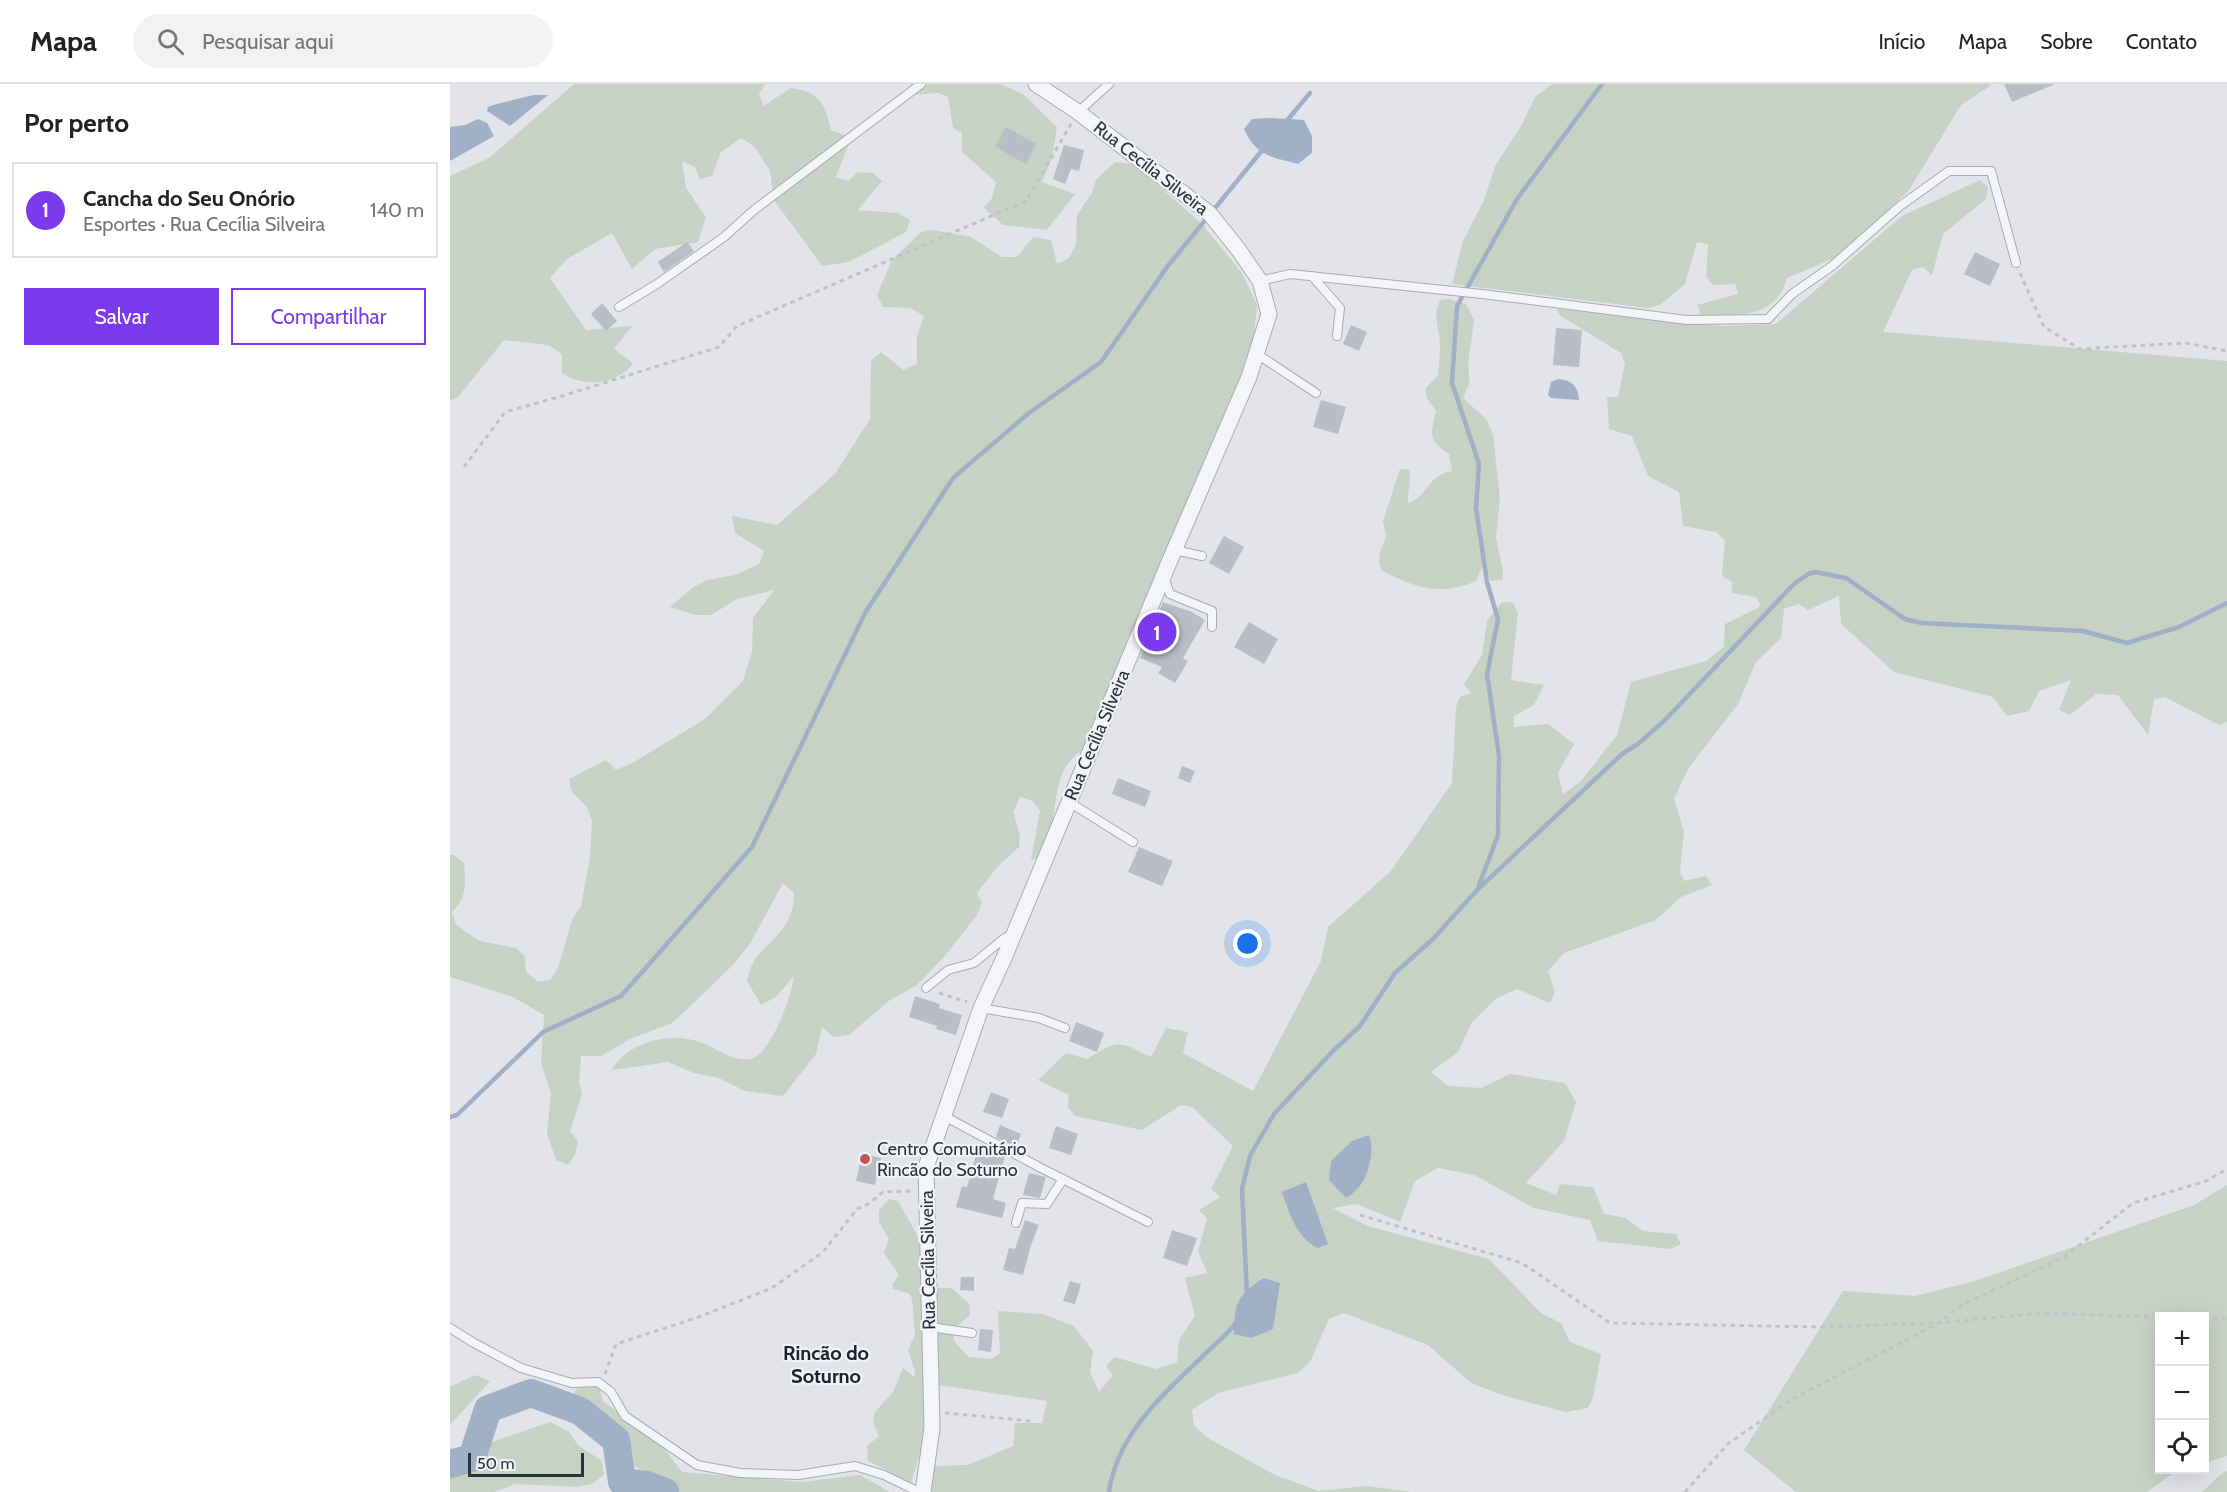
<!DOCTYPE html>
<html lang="pt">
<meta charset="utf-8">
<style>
:root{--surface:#fff;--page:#f2f2f2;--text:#222;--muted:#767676;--line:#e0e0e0;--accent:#7c3aed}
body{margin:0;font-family:Cabin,sans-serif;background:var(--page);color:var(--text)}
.controls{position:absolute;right:18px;bottom:18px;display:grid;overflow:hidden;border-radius:0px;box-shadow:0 6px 24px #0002}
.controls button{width:54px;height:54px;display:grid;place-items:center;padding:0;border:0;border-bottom:2px solid var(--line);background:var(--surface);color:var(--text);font:30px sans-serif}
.scale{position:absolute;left:18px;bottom:15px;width:116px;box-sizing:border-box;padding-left:6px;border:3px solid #2b313f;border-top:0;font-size:16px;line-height:21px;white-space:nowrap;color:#2b313f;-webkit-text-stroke:4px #f1f3f7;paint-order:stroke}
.you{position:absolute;left:798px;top:860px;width:21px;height:21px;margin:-15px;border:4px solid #fff;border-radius:50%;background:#1a73e8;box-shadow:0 0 0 9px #1a73e833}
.badge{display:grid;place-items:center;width:39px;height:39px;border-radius:50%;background:var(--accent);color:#fff;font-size:20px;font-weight:700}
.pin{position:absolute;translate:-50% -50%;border:3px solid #fff;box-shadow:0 2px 6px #0006}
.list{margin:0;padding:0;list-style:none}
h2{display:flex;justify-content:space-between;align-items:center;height:78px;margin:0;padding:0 24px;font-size:26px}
h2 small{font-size:20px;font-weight:400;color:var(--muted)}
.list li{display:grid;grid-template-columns:39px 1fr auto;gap:18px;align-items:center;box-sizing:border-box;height:96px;margin:0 12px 12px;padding:0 12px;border:2px solid var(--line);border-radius:0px}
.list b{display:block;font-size:22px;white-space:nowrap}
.list p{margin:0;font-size:20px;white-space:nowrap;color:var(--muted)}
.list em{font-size:20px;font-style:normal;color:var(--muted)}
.actions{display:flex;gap:12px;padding:18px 24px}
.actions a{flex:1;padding:14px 0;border:2px solid var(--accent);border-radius:0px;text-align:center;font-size:21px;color:var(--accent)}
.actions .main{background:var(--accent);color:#fff}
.icon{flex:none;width:33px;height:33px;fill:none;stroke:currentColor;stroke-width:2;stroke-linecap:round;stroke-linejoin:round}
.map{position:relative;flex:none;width:1777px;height:1408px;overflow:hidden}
header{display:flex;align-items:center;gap:36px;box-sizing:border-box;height:84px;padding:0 30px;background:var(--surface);border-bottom:2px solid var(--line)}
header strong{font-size:28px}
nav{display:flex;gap:33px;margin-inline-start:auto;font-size:21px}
.search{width:420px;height:54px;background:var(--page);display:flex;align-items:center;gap:15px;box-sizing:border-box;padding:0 21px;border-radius:33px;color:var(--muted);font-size:22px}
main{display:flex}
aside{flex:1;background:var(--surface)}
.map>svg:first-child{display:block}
.green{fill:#c6d2c4}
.water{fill:#a0b0c6}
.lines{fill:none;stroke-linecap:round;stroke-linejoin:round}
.stream{stroke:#a0b0c6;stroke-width:4.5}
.river{stroke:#a0b0c6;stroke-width:28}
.building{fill:#b9bdc5}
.lane-casing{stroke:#a7abb3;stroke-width:10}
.street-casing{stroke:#a7abb3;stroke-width:17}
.path{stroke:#c0c2c8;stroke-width:3;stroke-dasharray:4.5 4.5;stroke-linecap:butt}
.lane{stroke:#f4f5f8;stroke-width:8}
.street{stroke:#f4f5f8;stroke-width:15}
.poi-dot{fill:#c3525b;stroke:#f1f3f7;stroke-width:2}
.labels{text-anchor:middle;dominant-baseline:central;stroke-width:4.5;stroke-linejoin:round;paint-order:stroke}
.street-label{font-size:18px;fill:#2b313f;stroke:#f1f3f7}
.poi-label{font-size:18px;fill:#2b313f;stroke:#f1f3f7;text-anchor:start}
.neighbourhood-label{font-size:20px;font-weight:bold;fill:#1d2230;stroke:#f1f3f7}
</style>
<header>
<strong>Mapa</strong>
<div class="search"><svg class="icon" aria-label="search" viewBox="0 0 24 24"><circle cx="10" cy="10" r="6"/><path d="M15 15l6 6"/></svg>Pesquisar aqui</div>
<nav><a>Início</a><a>Mapa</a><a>Sobre</a><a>Contato</a></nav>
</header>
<main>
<aside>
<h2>Por perto<small></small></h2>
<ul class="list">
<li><span class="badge">1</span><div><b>Cancha do Seu Onório</b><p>Esportes · Rua Cecília Silveira</p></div><em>140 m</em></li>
</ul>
<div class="actions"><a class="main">Salvar</a><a>Compartilhar</a></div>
</aside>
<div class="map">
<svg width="1777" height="1408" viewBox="0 0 1777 1408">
<rect width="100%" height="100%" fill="#e2e4e9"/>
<g class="green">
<path d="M124,0H315L309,10L314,22L340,4C369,7 375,19 381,46L394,51L404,47L386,93L398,97L408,88L423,89L432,97L408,126L448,129L460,136L456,148L399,178L372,182L324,116L320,87L305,63L291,54L271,68L262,92L250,95L245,83L232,77L236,104L256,133L248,158L205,165L182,185L162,149L117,175L100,194L136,246L182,242L164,265L183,279C168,301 134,304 112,289V270L98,261L54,256L8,313L0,317V92L39,74Z"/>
<path d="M460,0H550L573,10L607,43L602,74L592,98L625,110L597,146L553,141L534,124L542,114L546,98L512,68V49L503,44L498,13L489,9L461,11Z"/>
<path d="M1102,0H1539L1540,2L1511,21L1459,106L1391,171L1337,194C1325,237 1286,230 1251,231L1247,221L1288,210L1286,200L1263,201L1256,193L1258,160L1247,158L1235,200L1210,221L1198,224L1002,200L1013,157L1034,116L1045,82L1071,42L1085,13Z"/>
<path d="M665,78L684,80L752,140L792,189L807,221L803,262L641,660C634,665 625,671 619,678C603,695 606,747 593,772L581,776L590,727L583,717L570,713L563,728L570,751L569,763L548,782L527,809L532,819L527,831L495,872L467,901L440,916L399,951L383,953L372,943L366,970L333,1012L295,1007L269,994L244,989L218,978L162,986C178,957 222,947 252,959C267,964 282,978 300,975C321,971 342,911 344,892L326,913L311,921L297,897C299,890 301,880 306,874C324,852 344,842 344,809L333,799L301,858L284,880L232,930L222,939L180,955L151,972H131L129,997L132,1010L120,1047L128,1057L125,1071L118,1081L106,1076L97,1050L101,1009L91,979L94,931L63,913L0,893V771H4L14,779C16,799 17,814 2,828L6,841L30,857L66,864L75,872L76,888L88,898L100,896L108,884L122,836L131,822L140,774L142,736L136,722L122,708L119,695L156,676L166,686L184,678L255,635L293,597L302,568L303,534L324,506L287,515L261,531H246L220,523L242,504L257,496L285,491L309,480L314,467L285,449L282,432L327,441L385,390L420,335L421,277L431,268L453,286L467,280V252L474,232L460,224L433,223L427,211L442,176L471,148L483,146L521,153L552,173H567L583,153L601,156L607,180L619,174L626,161L627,131L642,109L646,96Z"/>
<path d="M1530,96L1538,103L1536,115L1493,150L1482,191L1473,183L1462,186L1433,248L1777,277V638L1769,641L1715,613L1704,615L1698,651L1668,611L1646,610L1620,631L1609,626L1621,596L1589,607L1579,627L1557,632L1543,613L1444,588L1391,540L1389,512L1358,526L1348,520L1334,525L1331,554L1306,578L1288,620L1238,685L1224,715L1234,747L1230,788L1234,797L1256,792L1262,801L1231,813L1206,836L1114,869L1098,887L1105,908L1100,919L1067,905L1047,914L1022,938L1008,968L981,988L998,1002L1031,1004L1060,990L1115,999L1126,1018L1114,1057L1076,1099L1106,1111L1110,1100L1143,1103L1154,1130L1176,1134L1193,1147L1226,1150L1231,1160L1221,1165L1148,1157L1140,1136L1084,1124L1024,1091L988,1084L965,1097L950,1138L907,1120L883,1124L918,1142L1039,1175L1091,1229L1111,1239L1120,1258L1151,1270L1143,1314L1138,1324L1116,1328L1055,1312L1021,1299L978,1261L894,1229L879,1235L860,1278L848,1289L768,1309L742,1326L744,1342L758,1354L825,1391L869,1407L916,1402L962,1408H476L483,1382L518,1381L563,1362L565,1339H592L597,1317L488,1301L487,1204H502L519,1220L520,1231L503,1246L504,1257L519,1273L541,1275L550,1269L548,1227L593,1230L624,1242L643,1267L640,1288L649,1308L663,1291L656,1282L664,1273L706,1285L727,1278L729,1256L745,1232L735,1194L757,1189L748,1167L757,1135L749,1126L770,1113L761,1105L783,1062L742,1023L731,1021L692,1046L625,1032L618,1023L619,1011L588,996L616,969L637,975C670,955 668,957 701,973L716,944L738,948L733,969L803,1007L871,877L878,843L941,787L1002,699L1006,623L1010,613L1021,609L1014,600L1032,571L1037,537L1051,519L1062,518L1068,528L1061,596L1094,601L1084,621L1064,632V643L1098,640L1124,660L1108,689L1113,710L1131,697L1167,651L1181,598L1256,577L1274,563L1275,540L1311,522L1306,513L1282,509V498L1272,492L1275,456L1266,448L1233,442L1229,408L1198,392L1182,352L1159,345L1157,313H1168L1175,280L1171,269L1111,232L1106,225L1271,242L1326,240L1452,132Z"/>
<path d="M999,215L1016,220L1024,236L1018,281L1020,298L1013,314L1036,335L1043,351L1050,415L1046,453L1053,488L1052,496L1041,497L1032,483L1026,497C989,513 965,503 932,487L929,480L930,469L936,452L933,437L950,385L959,386C962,398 957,407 958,419C978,413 977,391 1002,387L999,370C977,355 981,351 986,327L976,313V304L988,291C989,281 990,271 990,261C990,244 982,233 990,216Z"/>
<path d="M1777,1101V1372L1755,1379L1754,1232H1710V1386H1734L1723,1389L1697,1408H1346L1294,1366L1393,1207L1465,1212L1525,1197L1744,1121Z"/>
<path d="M439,1115L448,1117L468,1153L474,1201L477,1316L471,1366L461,1399L418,1377L417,1362L429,1352L423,1338L425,1328L443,1308L453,1284L464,1293L465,1289L458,1265L465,1251L462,1215L460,1210L443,1205L442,1200L449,1191L434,1169L439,1155L429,1138V1126Z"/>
<path d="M25,1291L40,1297L0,1341V1303Z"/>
<path d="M129,1302L149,1303L153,1317L213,1363L232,1388L352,1398L410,1391L440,1408H224L178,1377L172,1351L130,1317L124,1308Z"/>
<path d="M100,1338L119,1348L128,1361L152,1377L154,1391L142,1400L127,1403L65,1400L44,1408H0V1365L45,1357Z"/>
<path d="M1777,1387V1408H1752L1770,1391Z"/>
</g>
<g class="water">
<path d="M83,11H98L60,42L37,27L38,23L43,21Z"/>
<path d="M821,34L854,36L862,52V69L848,80C821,73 806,72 794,45L802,35Z"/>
<path d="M28,35L37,39L44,52L0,77V43L15,41Z"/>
<path d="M1108,295C1122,296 1128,302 1129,316L1101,314L1098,311L1101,298Z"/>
<path d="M919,1051C925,1065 919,1093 908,1104C905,1108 900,1111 896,1114L879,1096L881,1077L902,1057Z"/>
<path d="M856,1098L878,1160L868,1164C847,1155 839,1128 832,1108Z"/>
<path d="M814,1194L830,1199L823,1245L801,1254L784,1250C784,1219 788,1210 814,1194Z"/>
</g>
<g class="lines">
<g class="stream">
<path d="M835,39L860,9"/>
<path d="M1029,801L1048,751L1049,672L1037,590L1048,535L1037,498L1026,424L1029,380L1002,299L1007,222L1067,115L1152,0"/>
<path d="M0,1033L7,1031L93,948L171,912L302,763L415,529L503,394L579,329L651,278L717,183L814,64"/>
<path d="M797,1210L792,1105L800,1072L824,1030L884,966L910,942L945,889L983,855L1028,805L1172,670L1188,660L1216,635L1344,500L1358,490L1365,488L1396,494L1455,535L1472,539L1633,547L1677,559L1729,543L1777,519"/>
<path d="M659,1408C667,1351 712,1311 752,1273C764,1260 777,1252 787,1237"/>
</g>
<path class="river" d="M0,1380L22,1374L38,1325L81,1309L130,1327L166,1356L172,1398L196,1401L215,1408"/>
</g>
<g class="building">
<path d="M1554,0H1605L1562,18Z"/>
<path d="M556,43L586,60L576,80L545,63Z"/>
<path d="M614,61L634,66L629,87L621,85L615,100L603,95Z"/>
<path d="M237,158L244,167L214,188L208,178Z"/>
<path d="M1525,168L1550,180L1540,202L1514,190Z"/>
<path d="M152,219L167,237L156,247L141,230Z"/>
<path d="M901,241L917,248L909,267L893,260Z"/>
<path d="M1106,244L1132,246L1129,283L1103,281Z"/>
<path d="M871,316L896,323L888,350L863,343Z"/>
<path d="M774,452L794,463L779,490L759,479Z"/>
<path d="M713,518L742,528L755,536L733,574L738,577L725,599L708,589L712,583L690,574Z"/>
<path d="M799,538L828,555L814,580L784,563Z"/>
<path d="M732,682L745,687L740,699L728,694Z"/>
<path d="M668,694L701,707L695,723L662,710Z"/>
<path d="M689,763L723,777L712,802L678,788Z"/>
<path d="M465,912L490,920L489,924L512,931L506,951L486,945L487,942L459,933Z"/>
<path d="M626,938L654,949L647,968L619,957Z"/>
<path d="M541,1008L559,1015L552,1034L533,1028Z"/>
<path d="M550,1041L571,1050L566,1064L546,1053Z"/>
<path d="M606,1042L628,1050L621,1071L599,1064Z"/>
<path d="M541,1064L555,1072L543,1115L556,1119L552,1134L506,1123L512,1102L517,1103L526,1071L538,1074Z"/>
<path d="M412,1070L431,1074L425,1101L406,1097Z"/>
<path d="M579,1089L596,1093L590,1114L573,1111Z"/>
<path d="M575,1136L589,1141L581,1161L573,1191L553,1186L559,1164L565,1165Z"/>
<path d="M722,1146L747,1154L737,1182L713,1174Z"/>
<path d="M511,1193H524V1207L510,1206Z"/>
<path d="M620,1197L631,1200L625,1220L613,1217Z"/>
<path d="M530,1245L543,1246L541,1268L528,1266Z"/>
</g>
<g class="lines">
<defs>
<g id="lane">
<path d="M628,28L659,0"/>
<path d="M862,192L890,224L887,252"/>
<path d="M810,197L840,190L1032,210L1237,236L1318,235L1342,210L1382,182L1450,122L1499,87H1541L1566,179"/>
<path d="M169,223L207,200L274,153L304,126L471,0"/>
<path d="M807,270L866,309"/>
<path d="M724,466L752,472"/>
<path d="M714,493L720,510L762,527V543"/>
<path d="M619,718L683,758"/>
<path d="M476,904L498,886L524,879L552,856L562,850"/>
<path d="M531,924L589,934L615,944"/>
<path d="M494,1032L591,1084L698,1138"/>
<path d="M566,1139L572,1119L597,1120L613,1095"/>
<path d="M480,1243L522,1249"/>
<path d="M0,1244L24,1259L71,1284L122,1299L148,1298L161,1308L175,1332L247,1381L290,1389L348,1391L405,1382L434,1391L469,1408"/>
</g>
<path id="street" d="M473,1408L482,1344L476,1083L531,924L554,874L720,476L799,293L819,230L810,197L788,165L760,130L628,28L586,0"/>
</defs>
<use href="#lane" class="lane-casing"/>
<use href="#street" class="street-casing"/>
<g class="path">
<path d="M1570,189L1594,243L1630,265L1736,259L1777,267"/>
<path d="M14,383L55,328L112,312L269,263L287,242L576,117L621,40"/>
<path d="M489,909L517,918"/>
<path d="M910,1131L1072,1179L1160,1239L1369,1243L1489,1239L1590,1229L1710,1233"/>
<path d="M1754,1234L1777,1235"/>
<path d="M155,1290L166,1260L246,1234L322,1204L373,1168L407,1125L420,1119L433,1108L461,1107"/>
<path d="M495,1329L581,1337"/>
<path d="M1235,1408L1279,1359L1344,1314L1489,1239L1510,1222L1614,1173L1683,1119L1756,1097L1777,1085"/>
</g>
<use href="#lane" class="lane"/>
<use href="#street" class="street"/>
</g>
<circle class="poi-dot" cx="415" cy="1075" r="6"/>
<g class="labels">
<g class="street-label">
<text transform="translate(701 84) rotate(38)">Rua Cecília Silveira</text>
<text transform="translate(647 651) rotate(-67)">Rua Cecília Silveira</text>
<text transform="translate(478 1176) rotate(-91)">Rua Cecília Silveira</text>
</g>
<g class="poi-label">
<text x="427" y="1065">Centro Comunitário<tspan x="427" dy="21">Rincão do Soturno</tspan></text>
</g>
<g class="neighbourhood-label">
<text x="376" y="1269">Rincão do<tspan x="376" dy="23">Soturno</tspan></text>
</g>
</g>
</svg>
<div class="controls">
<button>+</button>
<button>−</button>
<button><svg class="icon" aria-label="locate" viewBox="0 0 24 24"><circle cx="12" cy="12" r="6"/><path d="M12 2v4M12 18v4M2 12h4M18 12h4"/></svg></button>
</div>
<div class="scale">50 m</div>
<div class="you"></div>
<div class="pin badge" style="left:707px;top:548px">1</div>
</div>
</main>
